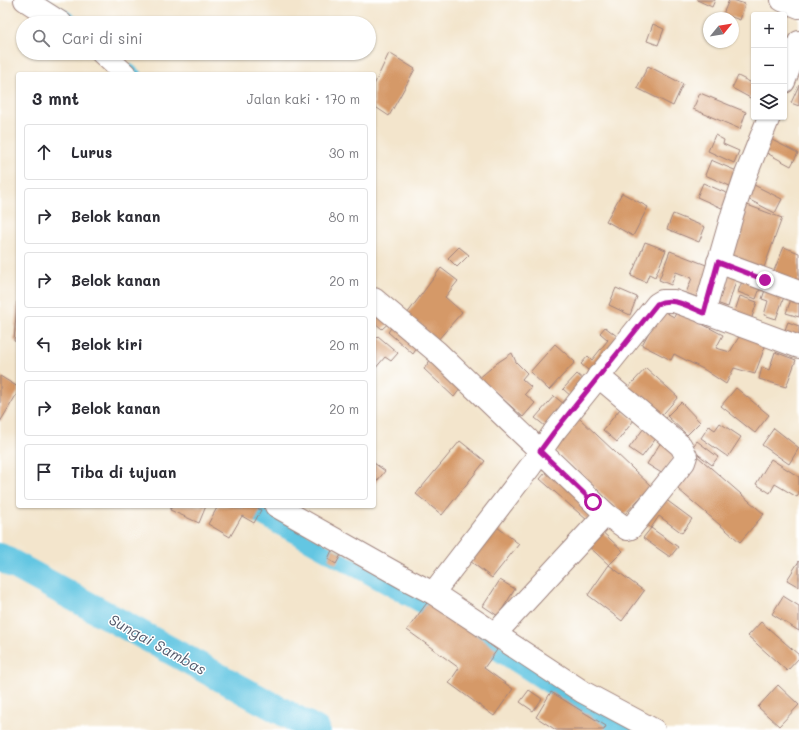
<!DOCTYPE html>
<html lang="id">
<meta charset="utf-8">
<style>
:root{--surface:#fff;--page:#f7f7f7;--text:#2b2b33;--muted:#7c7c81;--line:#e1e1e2}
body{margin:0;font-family:Mali,sans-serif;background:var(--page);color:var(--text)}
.controls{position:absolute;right:12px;top:12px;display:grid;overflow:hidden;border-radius:4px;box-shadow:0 1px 3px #0004}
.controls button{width:36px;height:36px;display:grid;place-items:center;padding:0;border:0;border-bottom:1px solid var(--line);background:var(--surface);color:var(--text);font:20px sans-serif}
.compass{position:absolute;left:703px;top:12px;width:36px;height:36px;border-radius:50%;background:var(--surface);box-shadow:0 1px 3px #0004;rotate:60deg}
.stop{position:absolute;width:12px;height:12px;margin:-9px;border:3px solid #b5179e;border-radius:50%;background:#fff}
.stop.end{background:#b5179e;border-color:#fff;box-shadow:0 1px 4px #0008}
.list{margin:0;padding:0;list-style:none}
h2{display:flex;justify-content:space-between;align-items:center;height:52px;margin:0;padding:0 16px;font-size:17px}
h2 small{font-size:13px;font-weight:400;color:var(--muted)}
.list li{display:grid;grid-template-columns:26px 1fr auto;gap:12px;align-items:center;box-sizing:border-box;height:56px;margin:0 8px 8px;padding:0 8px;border:1px solid var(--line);border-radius:4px}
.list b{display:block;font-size:15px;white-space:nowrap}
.list em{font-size:13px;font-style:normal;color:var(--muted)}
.icon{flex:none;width:22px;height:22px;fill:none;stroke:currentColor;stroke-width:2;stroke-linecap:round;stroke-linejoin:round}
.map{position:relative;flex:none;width:799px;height:730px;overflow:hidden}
.search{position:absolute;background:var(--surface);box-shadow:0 1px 3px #0004;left:16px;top:16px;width:360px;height:44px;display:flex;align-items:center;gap:10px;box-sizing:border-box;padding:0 14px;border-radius:22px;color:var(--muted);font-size:15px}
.panel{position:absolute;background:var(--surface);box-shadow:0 1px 3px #0004;left:16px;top:72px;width:360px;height:436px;border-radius:4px}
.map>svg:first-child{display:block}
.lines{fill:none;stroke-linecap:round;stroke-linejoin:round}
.stream{stroke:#64c6e2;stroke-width:4.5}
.canal{stroke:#64c6e2;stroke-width:16}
.river{stroke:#64c6e2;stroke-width:28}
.building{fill:#d59967}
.minor-casing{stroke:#9e827c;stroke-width:24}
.minor{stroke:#fff;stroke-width:22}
.route{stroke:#b5179e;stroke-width:5}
.labels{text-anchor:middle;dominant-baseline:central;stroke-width:3;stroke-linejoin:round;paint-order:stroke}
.water-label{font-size:15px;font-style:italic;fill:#53596b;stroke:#fff}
</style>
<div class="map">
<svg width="799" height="730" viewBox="0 0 799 730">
<rect width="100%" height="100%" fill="#fff"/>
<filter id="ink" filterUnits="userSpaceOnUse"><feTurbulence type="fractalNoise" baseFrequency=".025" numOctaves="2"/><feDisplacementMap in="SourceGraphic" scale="8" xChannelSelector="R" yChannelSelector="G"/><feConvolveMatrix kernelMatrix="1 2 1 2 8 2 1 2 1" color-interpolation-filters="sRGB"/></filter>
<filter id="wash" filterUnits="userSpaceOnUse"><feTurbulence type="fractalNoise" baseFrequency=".012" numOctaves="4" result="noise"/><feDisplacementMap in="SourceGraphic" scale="16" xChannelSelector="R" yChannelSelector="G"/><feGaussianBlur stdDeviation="0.9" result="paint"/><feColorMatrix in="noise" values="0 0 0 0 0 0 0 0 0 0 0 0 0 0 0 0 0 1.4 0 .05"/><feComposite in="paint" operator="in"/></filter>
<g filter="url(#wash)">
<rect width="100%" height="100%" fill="#f3e5cc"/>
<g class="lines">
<g class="stream">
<path d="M46,0L83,23"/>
<path d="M131,66L140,74"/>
</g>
<g class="canal">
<path d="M241,506L443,617"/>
<path d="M478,640L602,720L628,730"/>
</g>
<path class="river" d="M0,557L316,730"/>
</g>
<g id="blocks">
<g class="building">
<path d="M697,0H715L712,7Z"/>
<path d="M729,0H733L745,4L740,20L723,14Z"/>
<path d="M653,24L664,29L658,45L647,41Z"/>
<path d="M389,53L415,69L389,116L374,106V85Z"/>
<path d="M648,66L683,84L673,106L637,88Z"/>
<path d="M738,76L754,84V100L732,88Z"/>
<path d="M799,85V106L791,103Z"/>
<path d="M700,93L746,112L740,129L693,109Z"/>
<path d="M715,135L724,140L723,144L739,151L734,163L708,151Z"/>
<path d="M770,139L798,153L791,166L763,151Z"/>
<path d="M711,160L739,172L732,187L705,175Z"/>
<path d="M748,182L782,199L775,213L742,196Z"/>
<path d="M703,183L731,195L724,209L697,197Z"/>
<path d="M622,193L648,207L633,236L606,221Z"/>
<path d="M742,203L782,218L762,273L722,258Z"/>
<path d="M673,214L705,227L699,242L667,229Z"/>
<path d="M645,242L666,250L655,277L649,274L646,282L631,276Z"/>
<path d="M459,247L469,255L457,267L448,258Z"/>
<path d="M784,247L799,253V287L772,275Z"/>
<path d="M670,251L714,268L702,299L686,293L692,278L676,272L671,285L659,280Z"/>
<path d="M441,268L458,281L445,297L462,312L437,341L407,314Z"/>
<path d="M721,269L738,274L728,307L711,301Z"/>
<path d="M744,276L762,283L756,299L738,292Z"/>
<path d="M767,284L786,291L776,319L764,315L768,301L762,299Z"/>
<path d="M616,288L637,297L630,315L609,305Z"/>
<path d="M793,294L799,296V317L786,313Z"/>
<path d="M740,296L757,302L751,320L734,314Z"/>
<path d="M17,302L18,303V342L14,341Z"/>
<path d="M374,306L392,320L382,329L374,322Z"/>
<path d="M661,310L674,317L677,311L723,335L716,348L730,352L740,335L766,344L755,374L734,368L726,384L705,370L674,354L671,360L642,345Z"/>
<path d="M788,322L799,326V340L783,335Z"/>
<path d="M394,324L419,345L413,354L388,332Z"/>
<path d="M605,327L622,340L594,375L581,364L588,356L592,360L608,340L600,333Z"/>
<path d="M378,336L398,353L391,361L385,357L374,370V340Z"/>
<path d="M555,344L575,362L549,390L530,372Z"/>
<path d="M775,352L796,360L786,387L759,379L762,367L769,370Z"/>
<path d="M512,353L516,362L527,373L522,379L531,387L525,394L535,403L523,417L492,389L477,380L497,363Z"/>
<path d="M433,356L463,385L454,397L424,369Z"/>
<path d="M646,368L678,397L657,421L624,392Z"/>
<path d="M577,374L586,382L572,397L563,389Z"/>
<path d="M0,376L18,387V392L0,422Z"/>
<path d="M736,388L769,415L755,433L721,406Z"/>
<path d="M554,396L564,404L545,426L535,418Z"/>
<path d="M681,402L700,422L687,435L667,416Z"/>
<path d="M620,409L634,420L617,442L603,430Z"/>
<path d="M579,418L651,486L624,515L552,447Z"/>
<path d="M720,423L741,437L728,457L701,438L709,426L715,430Z"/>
<path d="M644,428L657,437L642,457L629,448Z"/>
<path d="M774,428L799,448L789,464L762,445Z"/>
<path d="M663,439L679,449L663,474L647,464Z"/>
<path d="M460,441L485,461L442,515L416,494Z"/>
<path d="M697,441L718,457L712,465L691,449Z"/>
<path d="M696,455L764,514L740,542L672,484Z"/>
<path d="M771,459L799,477V494L797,497L775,484L770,493L756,484Z"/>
<path d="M374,463L385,471L374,485Z"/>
<path d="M550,467L597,508L587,520L540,479Z"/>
<path d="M661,496L692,519L682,533L659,516L651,528L678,547L670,557L643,538L651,528L643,522Z"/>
<path d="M172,506H206L199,523L170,510Z"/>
<path d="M218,506H238L241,508L242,506H253L261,510L254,523L242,516L230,537L208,524Z"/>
<path d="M497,527L519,544L492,578L470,561Z"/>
<path d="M598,528L623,551L609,565L584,542Z"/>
<path d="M333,548L342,553L336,564L328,559Z"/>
<path d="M799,561V587L787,580Z"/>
<path d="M609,565L644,591L622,621L588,595Z"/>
<path d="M500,580L515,589L498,616L483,606Z"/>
<path d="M783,596L799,606V631L772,614Z"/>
<path d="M429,600L497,650L484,668L513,689L494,716L449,683L459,668L407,630Z"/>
<path d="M761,622L799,655V658L787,671L748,636Z"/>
<path d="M778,685L799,705L779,726L758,707Z"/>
<path d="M529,690L542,699L533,711L520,702Z"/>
<path d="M551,692L606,726L604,730H556L536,717Z"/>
</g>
</g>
</g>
<g filter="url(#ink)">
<use href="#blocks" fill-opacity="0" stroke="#9e827c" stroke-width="1"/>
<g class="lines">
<defs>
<g id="minor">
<path d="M25,0L61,23"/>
<path d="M782,0L799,7"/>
<path d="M102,53L125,74"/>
<path d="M784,82L799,42"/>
<path d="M718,262L799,292"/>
<path d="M374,299L437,352L606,514L627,529L631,528L684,462L686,456L681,446L598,376"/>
<path d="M704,313L733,212L745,177L769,117"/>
<path d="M276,506L404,578L433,593L583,692L654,730"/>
<path d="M433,593L530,467L554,432L657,304L662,301H674L799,347"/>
<path d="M495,634L606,514"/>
</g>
</defs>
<use href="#minor" class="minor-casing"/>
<use href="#minor" class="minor"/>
</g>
</g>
<g class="lines" filter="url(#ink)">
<path class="route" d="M593,502L540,451L554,432L657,304C672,296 689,307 704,313L718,262L765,280"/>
</g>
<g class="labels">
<g class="water-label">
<text transform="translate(158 644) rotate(29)">Sungai Sambas</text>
</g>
</g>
</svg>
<div class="controls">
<button>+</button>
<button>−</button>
<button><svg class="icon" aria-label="layers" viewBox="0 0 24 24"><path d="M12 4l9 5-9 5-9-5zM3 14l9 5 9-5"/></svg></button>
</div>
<svg class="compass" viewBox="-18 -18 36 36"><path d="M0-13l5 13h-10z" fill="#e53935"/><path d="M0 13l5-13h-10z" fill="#7c7c81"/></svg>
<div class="stop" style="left:593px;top:502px"></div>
<div class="stop end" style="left:765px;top:280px"></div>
<div class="search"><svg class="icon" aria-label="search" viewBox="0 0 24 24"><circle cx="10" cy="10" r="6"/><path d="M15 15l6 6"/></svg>Cari di sini</div>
<section class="panel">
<h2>3 mnt<small>Jalan kaki · 170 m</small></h2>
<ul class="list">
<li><svg class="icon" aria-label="ahead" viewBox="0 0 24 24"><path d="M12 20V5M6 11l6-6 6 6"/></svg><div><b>Lurus</b></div><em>30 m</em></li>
<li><svg class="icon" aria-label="right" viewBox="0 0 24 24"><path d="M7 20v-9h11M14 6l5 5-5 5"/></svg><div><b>Belok kanan</b></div><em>80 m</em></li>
<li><svg class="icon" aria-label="right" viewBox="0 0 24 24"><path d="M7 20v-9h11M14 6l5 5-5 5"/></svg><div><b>Belok kanan</b></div><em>20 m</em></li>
<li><svg class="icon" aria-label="left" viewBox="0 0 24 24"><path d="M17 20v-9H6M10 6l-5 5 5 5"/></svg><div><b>Belok kiri</b></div><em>20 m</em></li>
<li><svg class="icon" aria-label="right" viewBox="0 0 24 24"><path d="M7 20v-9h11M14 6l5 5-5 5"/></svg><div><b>Belok kanan</b></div><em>20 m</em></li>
<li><svg class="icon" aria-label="arrive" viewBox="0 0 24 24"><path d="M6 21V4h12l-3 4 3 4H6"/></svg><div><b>Tiba di tujuan</b></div></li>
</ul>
</section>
</div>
